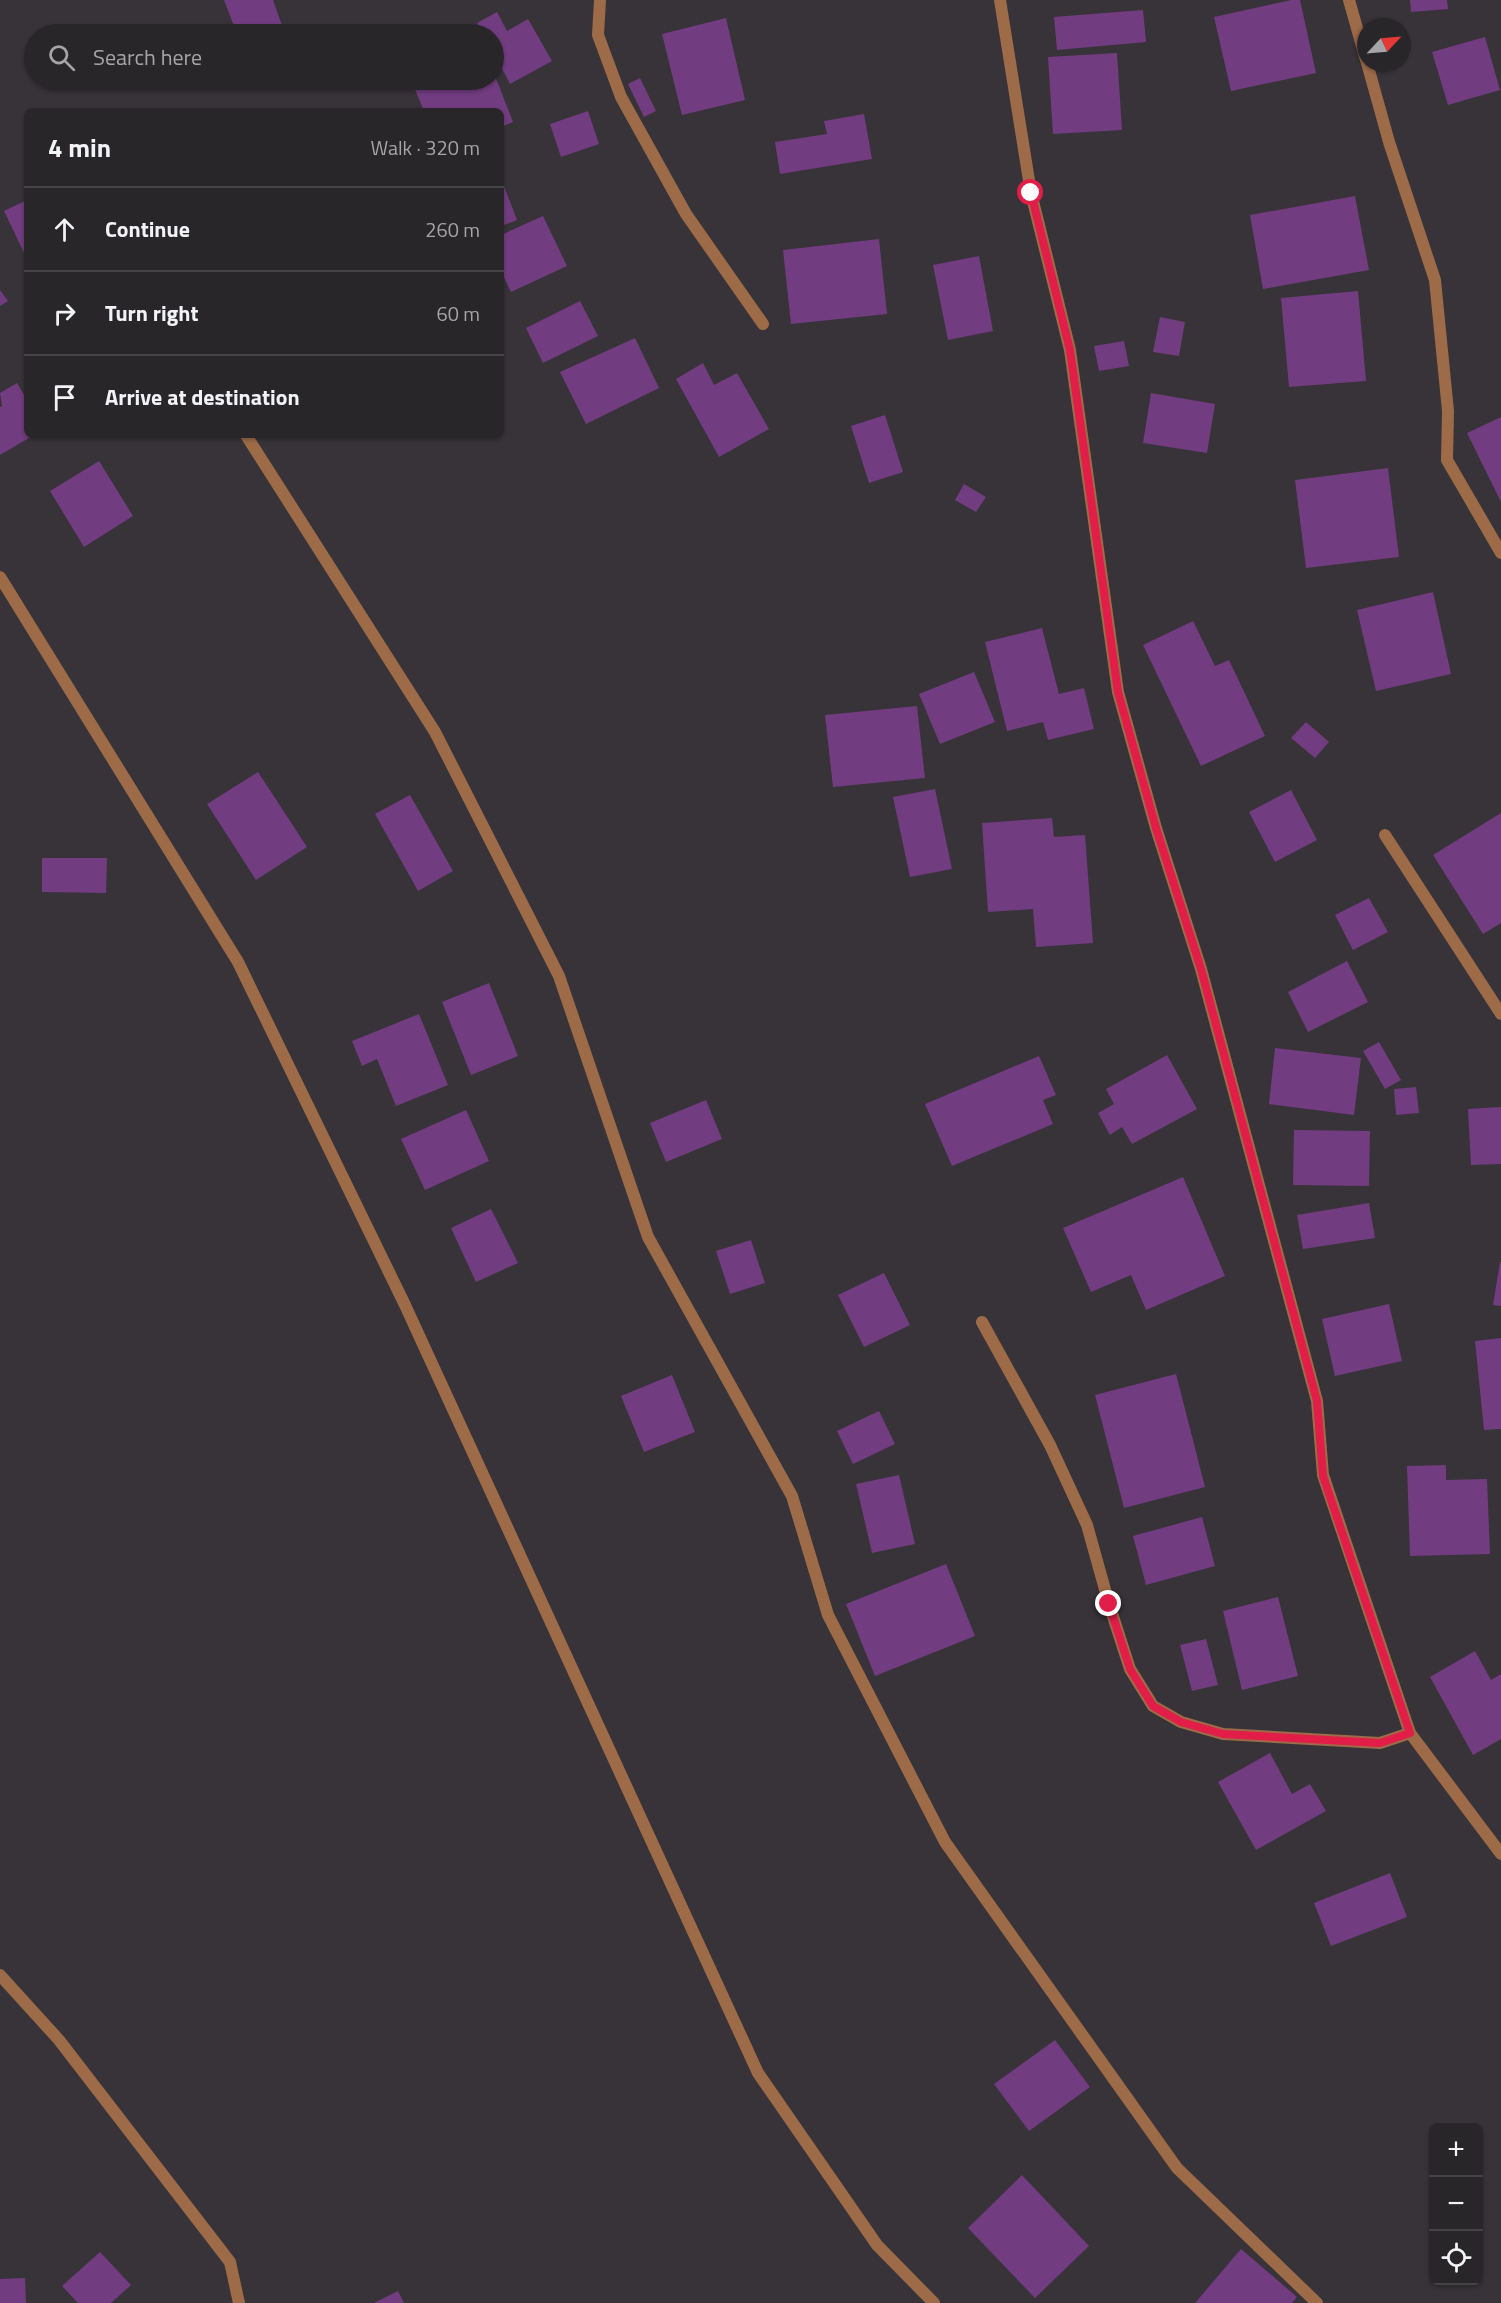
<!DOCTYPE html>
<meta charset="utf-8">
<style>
:root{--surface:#29262a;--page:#353236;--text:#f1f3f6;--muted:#a5a5a8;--line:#454347}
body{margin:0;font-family:"Titillium Web",sans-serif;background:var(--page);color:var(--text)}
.controls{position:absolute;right:18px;bottom:18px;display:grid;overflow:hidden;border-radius:9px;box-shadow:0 2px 4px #0004}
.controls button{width:54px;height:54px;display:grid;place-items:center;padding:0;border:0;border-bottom:2px solid var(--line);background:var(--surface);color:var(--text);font:30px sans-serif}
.compass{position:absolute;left:1357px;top:18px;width:54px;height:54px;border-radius:50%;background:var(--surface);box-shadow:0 2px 4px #0004;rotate:64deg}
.stop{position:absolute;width:18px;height:18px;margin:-14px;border:4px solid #e11d48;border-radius:50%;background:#fff}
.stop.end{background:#e11d48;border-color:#fff;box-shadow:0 2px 6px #0008}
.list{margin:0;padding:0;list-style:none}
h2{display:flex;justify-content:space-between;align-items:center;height:78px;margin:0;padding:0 24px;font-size:26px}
h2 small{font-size:20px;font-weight:400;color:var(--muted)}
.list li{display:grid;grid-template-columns:39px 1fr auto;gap:18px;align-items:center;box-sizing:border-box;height:84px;padding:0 24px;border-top:2px solid var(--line)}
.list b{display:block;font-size:22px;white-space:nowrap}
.list em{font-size:20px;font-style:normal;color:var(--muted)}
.icon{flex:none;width:33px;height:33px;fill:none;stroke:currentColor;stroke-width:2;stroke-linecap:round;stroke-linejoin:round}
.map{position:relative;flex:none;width:1501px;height:2303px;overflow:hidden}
.search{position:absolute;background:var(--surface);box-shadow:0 2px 4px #0004;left:24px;top:24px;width:480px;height:66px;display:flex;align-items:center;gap:15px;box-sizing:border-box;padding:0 21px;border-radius:33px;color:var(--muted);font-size:22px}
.panel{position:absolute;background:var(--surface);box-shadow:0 2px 4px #0004;left:24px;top:108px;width:480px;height:330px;border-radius:9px}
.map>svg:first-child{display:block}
.building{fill:#723c80}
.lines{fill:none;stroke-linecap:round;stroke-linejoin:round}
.minor{stroke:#9d6b48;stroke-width:12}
.route{stroke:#e11d48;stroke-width:8}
</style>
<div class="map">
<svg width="1501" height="2303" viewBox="0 0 1501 2303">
<rect width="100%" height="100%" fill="#373338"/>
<g class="building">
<path d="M224,0H273L285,34H237Z"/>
<path d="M1291,0H1300L1316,73L1231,91L1214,17Z"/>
<path d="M1410,0H1447L1448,9L1411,12Z"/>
<path d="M1143,10L1146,42L1057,50L1054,17Z"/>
<path d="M497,12L507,31L528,19L552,61L510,84L494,53V34H483L477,23Z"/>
<path d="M726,18L745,100L682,115L662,34Z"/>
<path d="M475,26L478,34H453Z"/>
<path d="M1485,37L1500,90L1448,105L1432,52Z"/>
<path d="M1117,53L1122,130L1053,134L1048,57Z"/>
<path d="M494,73L513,122L501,127V111H424L411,80H494Z"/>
<path d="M640,78L656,111L644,117L628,84Z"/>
<path d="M588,111L599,144L561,157L550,124Z"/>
<path d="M864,114L872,159L780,174L775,142L827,134L824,121Z"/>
<path d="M504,186L517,220L501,226V187Z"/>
<path d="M1355,196L1369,270L1263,289L1250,215Z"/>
<path d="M27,200V259L4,211Z"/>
<path d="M543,216L567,266L511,292L501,271V235Z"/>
<path d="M879,239L887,314L791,324L783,250Z"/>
<path d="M979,256L993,331L948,340L933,265Z"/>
<path d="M0,290L8,301L0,306Z"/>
<path d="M1358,291L1366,381L1289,387L1281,298Z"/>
<path d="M580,301L598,336L543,363L526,328Z"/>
<path d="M1160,317L1185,322L1179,356L1153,352Z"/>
<path d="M635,338L659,388L586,424L560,372Z"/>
<path d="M1124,341L1129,366L1099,371L1094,346Z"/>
<path d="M703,363L714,385L737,373L769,429L719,457L676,379Z"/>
<path d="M17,383L27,400V435H34L0,455V407L2,406L0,393Z"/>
<path d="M1151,393L1215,404L1207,453L1143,443Z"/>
<path d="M885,415L903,472L869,483L851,426Z"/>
<path d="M1501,417V502L1467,433Z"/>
<path d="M99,461L133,516L84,547L50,491Z"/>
<path d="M1388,468L1399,557L1306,568L1295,480Z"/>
<path d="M964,484L986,497L976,512L955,500Z"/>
<path d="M1433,592L1451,674L1376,691L1357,610Z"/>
<path d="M1193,621L1215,666L1229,660L1265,736L1201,766L1143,645Z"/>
<path d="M1042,628L1059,694L1084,688L1094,729L1048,740L1043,722L1007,731L985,642Z"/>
<path d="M974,672L995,722L940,744L919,694Z"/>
<path d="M917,706L925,778L833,787L825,715Z"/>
<path d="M1306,722L1329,742L1315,758L1291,738Z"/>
<path d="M258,772L307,847L256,880L207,804Z"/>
<path d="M935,789L952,869L910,877L893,797Z"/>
<path d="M1291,790L1317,840L1275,862L1249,812Z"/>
<path d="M410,795L453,871L418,891L375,814Z"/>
<path d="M1501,813V923L1483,934L1433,855Z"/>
<path d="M1052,818L1054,837L1085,835L1093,943L1036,947L1033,909L988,912L982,823Z"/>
<path d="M42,858H107L106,893L42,892Z"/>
<path d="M1369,898L1388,932L1353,950L1335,915Z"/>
<path d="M1347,961L1368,1002L1308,1032L1288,992Z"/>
<path d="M489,983L518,1056L471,1075L442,1002Z"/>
<path d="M419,1014L448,1085L396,1106L377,1059L362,1066L352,1041Z"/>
<path d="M1379,1042L1401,1080L1385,1089L1363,1051Z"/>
<path d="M1275,1048L1361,1058L1354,1115L1269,1104Z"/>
<path d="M1167,1055L1197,1109L1132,1144L1122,1127L1110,1135L1098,1113L1114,1104L1106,1089Z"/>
<path d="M1039,1056L1056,1095L1043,1100L1053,1124L952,1166L925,1104Z"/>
<path d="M1416,1087L1419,1113L1396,1115L1394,1089Z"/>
<path d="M706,1100L722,1139L666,1162L650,1123Z"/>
<path d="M1501,1107V1164L1471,1165L1468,1109Z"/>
<path d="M466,1110L489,1161L425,1190L401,1139Z"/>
<path d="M1294,1130L1370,1131L1369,1186L1293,1185Z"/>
<path d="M1183,1177L1225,1276L1146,1310L1131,1275L1091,1292L1063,1228Z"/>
<path d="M1369,1203L1375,1238L1303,1249L1297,1215Z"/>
<path d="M491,1209L518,1263L476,1282L451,1228Z"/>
<path d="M751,1240L765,1283L730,1294L716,1251Z"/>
<path d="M1500,1262H1501V1306L1493,1305Z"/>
<path d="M884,1273L910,1325L864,1347L838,1295Z"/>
<path d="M1389,1304L1402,1361L1335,1376L1322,1319Z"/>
<path d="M1501,1338V1429L1484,1430L1475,1341Z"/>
<path d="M1176,1374L1205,1487L1124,1508L1095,1395Z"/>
<path d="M672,1375L695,1432L644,1452L621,1396Z"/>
<path d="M879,1411L895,1444L853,1464L837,1431Z"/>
<path d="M1446,1465V1480L1487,1479L1490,1554L1410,1556L1407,1466Z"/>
<path d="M899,1475L915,1544L872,1553L856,1484Z"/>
<path d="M1202,1517L1215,1566L1146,1585L1133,1536Z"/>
<path d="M946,1564L975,1636L875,1676L846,1604Z"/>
<path d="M1278,1597L1298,1676L1242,1690L1223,1611Z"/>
<path d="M1206,1639L1218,1685L1192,1691L1180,1645Z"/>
<path d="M1475,1651L1491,1680L1501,1674V1739L1473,1755L1430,1677Z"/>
<path d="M1270,1753L1292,1794L1310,1784L1326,1811L1256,1850L1218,1782Z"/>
<path d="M1390,1873L1407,1917L1331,1946L1314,1903Z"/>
<path d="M1055,2040L1090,2087L1029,2131L994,2084Z"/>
<path d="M1022,2175L1089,2246L1035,2298L968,2228Z"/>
<path d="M1241,2249L1297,2297L1292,2303H1195Z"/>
<path d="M100,2252L131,2285L111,2303H78L62,2286Z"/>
<path d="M25,2278L26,2303H0V2279Z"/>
<path d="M398,2291L404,2303H374Z"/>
</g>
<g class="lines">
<g class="minor">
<path d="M600,0L598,35L621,97L686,214L763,324"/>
<path d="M1000,0L1031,193L1070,350L1118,692L1156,828L1201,969L1317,1401L1323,1475L1410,1733L1501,1854"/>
<path d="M1349,0L1366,60"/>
<path d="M1367,63L1389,142L1435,280L1448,411L1447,460L1501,553"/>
<path d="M246,435L435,732L559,976L648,1237L792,1496L828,1615L945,1842L1177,2168L1317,2303"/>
<path d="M0,577L238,962L405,1305L758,2073L877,2245L934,2303"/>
<path d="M1385,835L1501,1014"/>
<path d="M982,1322L1050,1445L1087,1525L1109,1604L1130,1669L1153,1706L1181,1722L1223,1734L1380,1743L1410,1733"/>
<path d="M0,1975L59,2040L230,2262L239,2303"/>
</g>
</g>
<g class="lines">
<path class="route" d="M1031,193L1070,350L1118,692L1156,828L1201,969L1317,1401L1323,1476L1410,1733L1380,1743L1223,1734L1181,1722L1153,1706L1130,1669L1109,1604"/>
</g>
</svg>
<div class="controls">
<button>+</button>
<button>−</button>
<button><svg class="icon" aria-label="locate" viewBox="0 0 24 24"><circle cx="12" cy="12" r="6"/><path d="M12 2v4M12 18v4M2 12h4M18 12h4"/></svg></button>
</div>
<svg class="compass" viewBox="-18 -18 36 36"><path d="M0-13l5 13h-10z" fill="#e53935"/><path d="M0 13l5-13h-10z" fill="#a5a5a8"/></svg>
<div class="stop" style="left:1031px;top:193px"></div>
<div class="stop end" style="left:1109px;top:1604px"></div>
<div class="search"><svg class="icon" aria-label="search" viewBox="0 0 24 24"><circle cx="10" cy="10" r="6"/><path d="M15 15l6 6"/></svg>Search here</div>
<section class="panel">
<h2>4 min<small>Walk · 320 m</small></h2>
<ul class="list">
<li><svg class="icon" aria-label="ahead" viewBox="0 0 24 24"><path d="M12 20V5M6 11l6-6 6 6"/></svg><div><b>Continue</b></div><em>260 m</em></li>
<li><svg class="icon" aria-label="right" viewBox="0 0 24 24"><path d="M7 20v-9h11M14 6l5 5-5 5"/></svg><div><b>Turn right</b></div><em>60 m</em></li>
<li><svg class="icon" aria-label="arrive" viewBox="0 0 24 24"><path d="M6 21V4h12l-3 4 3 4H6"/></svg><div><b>Arrive at destination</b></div></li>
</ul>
</section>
</div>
